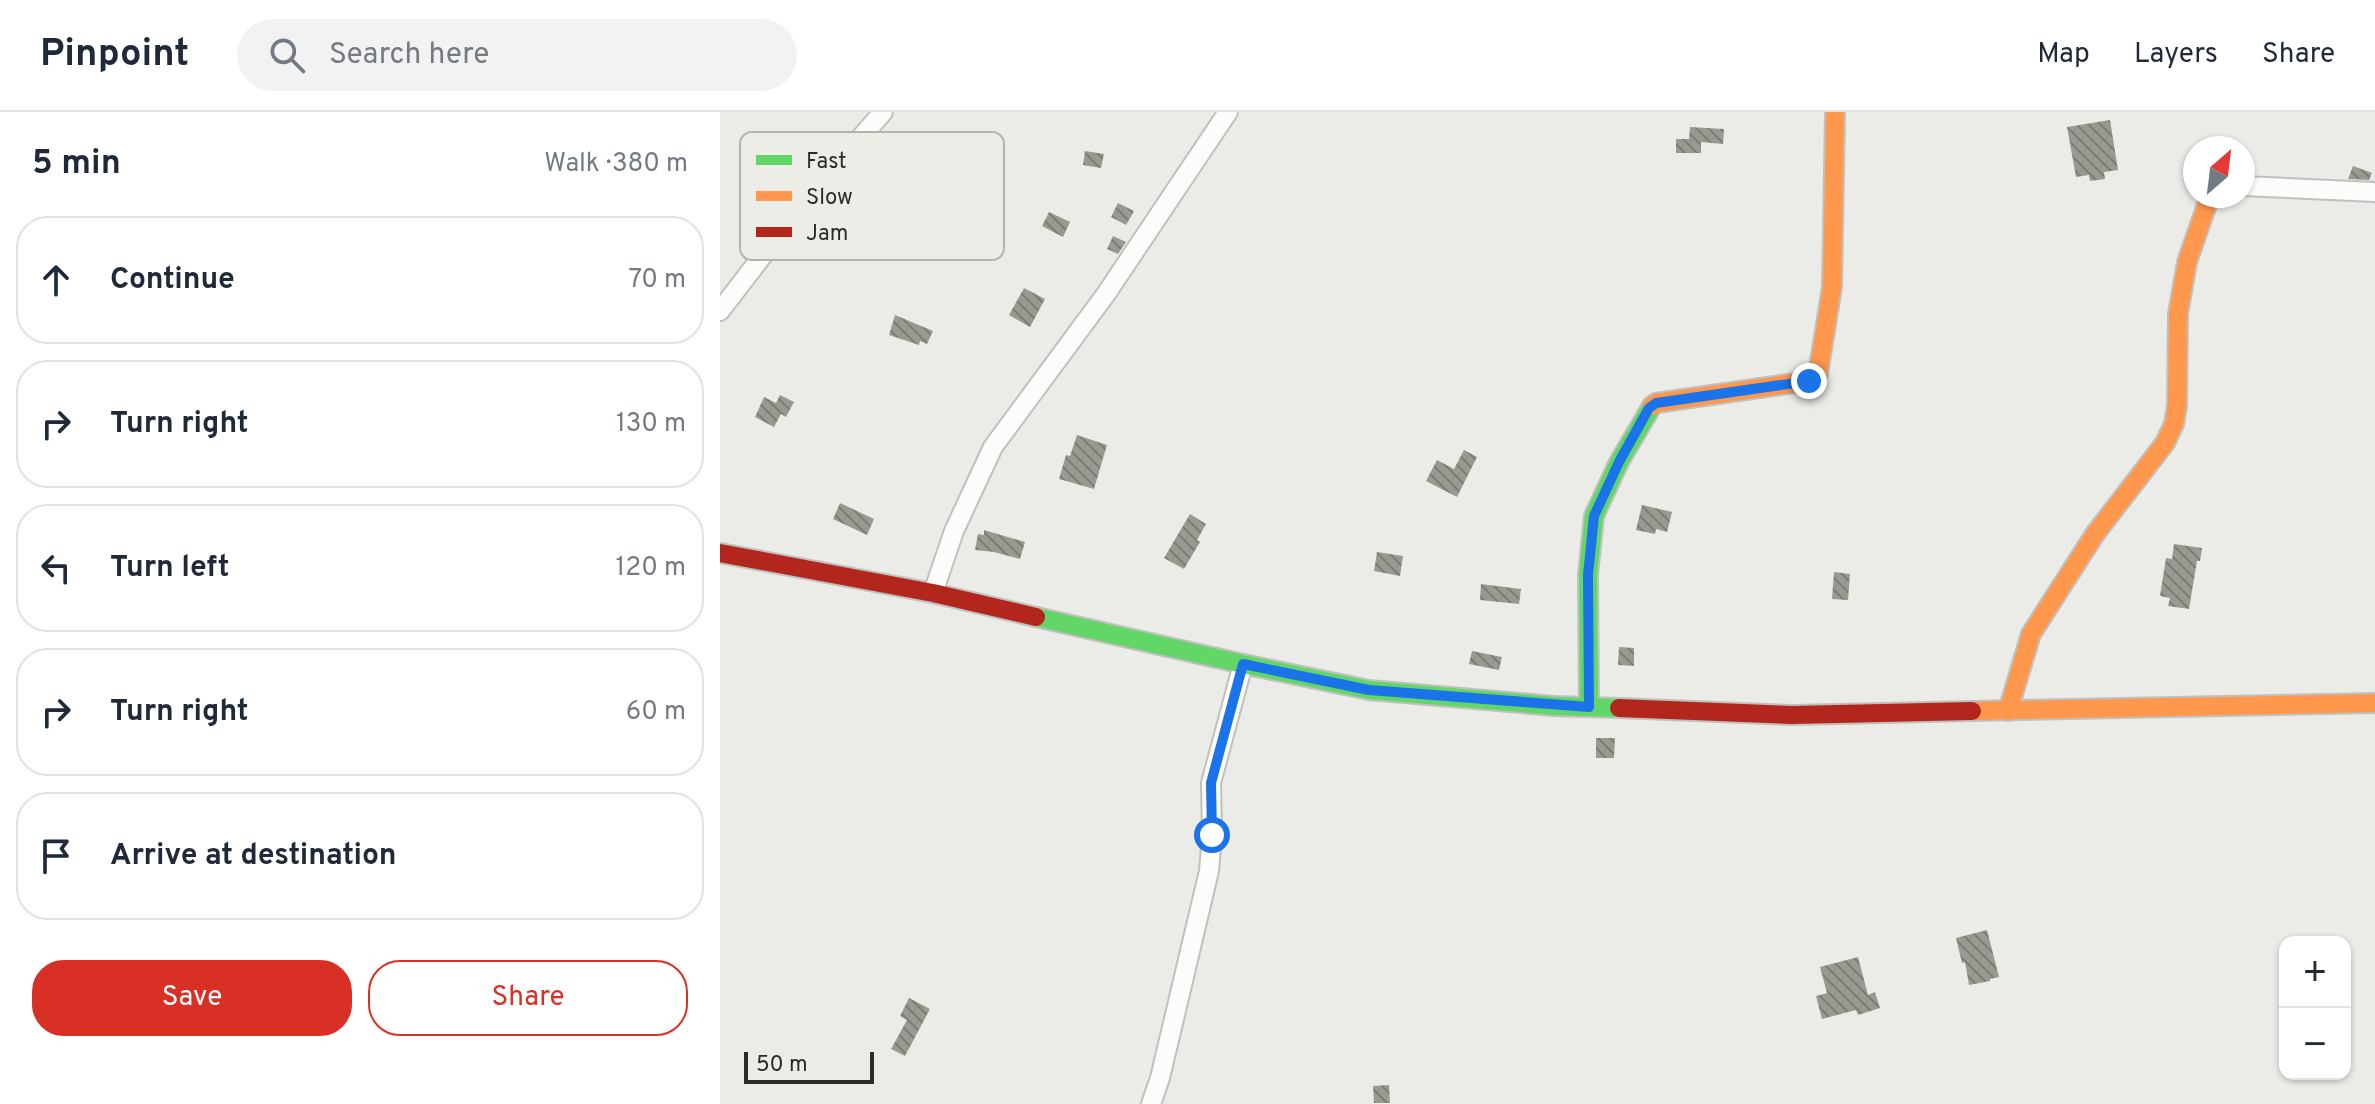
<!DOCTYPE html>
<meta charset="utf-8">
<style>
:root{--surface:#fff;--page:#f2f2f3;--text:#1f2937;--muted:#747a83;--line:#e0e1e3;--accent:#d93025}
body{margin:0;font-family:Overpass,sans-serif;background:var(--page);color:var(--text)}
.controls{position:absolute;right:24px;bottom:24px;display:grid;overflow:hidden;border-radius:16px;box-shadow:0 2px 6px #0004}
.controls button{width:72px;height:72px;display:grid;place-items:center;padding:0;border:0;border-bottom:2px solid var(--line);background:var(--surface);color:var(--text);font:40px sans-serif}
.compass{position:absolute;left:1463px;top:24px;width:72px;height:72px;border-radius:50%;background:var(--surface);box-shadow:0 2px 6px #0004;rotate:28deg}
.scale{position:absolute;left:24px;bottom:20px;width:130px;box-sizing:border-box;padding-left:8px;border:4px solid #2a2b28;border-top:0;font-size:22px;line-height:28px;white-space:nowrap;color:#2a2b28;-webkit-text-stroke:6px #ecede6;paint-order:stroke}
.stop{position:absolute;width:24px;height:24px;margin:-18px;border:6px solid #1a73e8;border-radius:50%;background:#fff}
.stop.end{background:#1a73e8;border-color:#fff;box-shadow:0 2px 8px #0008}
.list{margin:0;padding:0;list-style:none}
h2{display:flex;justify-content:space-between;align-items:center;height:104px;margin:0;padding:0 32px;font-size:34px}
h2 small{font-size:26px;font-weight:400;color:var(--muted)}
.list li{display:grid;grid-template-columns:52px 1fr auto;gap:24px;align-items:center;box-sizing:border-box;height:128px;margin:0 16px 16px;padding:0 16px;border:2px solid var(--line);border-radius:32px}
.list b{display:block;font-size:30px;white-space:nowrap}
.list em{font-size:26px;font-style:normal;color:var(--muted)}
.actions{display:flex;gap:16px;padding:24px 32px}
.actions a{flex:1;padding:18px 0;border:2px solid var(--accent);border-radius:32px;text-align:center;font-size:28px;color:var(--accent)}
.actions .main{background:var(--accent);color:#fff}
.icon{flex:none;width:44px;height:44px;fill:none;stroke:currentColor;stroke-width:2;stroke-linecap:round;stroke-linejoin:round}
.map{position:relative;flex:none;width:1655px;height:992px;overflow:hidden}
header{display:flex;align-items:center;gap:48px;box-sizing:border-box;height:112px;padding:0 40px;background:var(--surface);border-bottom:2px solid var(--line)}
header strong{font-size:38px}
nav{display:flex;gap:44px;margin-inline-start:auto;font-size:28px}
.search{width:560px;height:72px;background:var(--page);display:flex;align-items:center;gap:20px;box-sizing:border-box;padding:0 28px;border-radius:44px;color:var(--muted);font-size:30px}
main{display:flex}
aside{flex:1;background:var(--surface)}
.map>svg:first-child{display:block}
.building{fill:url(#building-back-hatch)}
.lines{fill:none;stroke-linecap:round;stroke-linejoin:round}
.street-casing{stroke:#c0c1bd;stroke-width:22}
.fast-casing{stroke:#c0c1bd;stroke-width:22}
.slow-casing{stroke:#c0c1bd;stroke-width:22}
.jam-casing{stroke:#c0c1bd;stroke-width:22}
.street{stroke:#fcfcfb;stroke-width:18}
.fast{stroke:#63d668;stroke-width:18}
.slow{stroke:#ff974d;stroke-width:18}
.jam{stroke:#b3261e;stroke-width:18}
.route{stroke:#1a73e8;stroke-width:10}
.key{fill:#ecede6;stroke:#b2b3ad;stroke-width:2}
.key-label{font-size:22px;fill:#2a2b28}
</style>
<header>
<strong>Pinpoint</strong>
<div class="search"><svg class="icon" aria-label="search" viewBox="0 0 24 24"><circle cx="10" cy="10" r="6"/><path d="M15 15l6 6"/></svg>Search here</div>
<nav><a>Map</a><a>Layers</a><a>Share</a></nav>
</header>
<main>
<aside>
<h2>5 min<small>Walk · 380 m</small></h2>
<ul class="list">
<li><svg class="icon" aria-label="ahead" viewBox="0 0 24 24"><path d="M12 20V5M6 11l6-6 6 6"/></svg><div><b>Continue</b></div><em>70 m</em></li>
<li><svg class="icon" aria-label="right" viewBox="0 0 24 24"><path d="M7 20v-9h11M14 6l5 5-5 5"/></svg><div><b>Turn right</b></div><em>130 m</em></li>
<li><svg class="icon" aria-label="left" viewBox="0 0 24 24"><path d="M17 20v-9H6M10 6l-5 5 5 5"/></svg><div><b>Turn left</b></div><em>120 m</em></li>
<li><svg class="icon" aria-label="right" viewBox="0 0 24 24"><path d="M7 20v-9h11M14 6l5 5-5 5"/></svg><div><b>Turn right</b></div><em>60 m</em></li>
<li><svg class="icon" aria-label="arrive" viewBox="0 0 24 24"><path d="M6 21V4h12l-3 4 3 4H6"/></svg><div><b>Arrive at destination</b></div></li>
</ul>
<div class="actions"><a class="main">Save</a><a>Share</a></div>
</aside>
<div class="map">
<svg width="1655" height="992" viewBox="0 0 1655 992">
<defs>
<pattern id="building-back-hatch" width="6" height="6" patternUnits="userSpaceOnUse" patternTransform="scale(2)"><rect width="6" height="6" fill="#989a91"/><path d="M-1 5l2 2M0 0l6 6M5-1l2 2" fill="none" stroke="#7c7e76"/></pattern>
</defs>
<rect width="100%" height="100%" fill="#ebece7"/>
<g class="building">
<path d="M1390,8L1398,58L1384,60L1385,67L1370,69L1369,63L1356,65L1347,15Z"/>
<path d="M970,15L1004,17L1003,32L981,30V41H956V27H969Z"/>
<path d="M365,39L384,42L381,56L363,53Z"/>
<path d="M1633,54L1652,61L1649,68L1628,67Z"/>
<path d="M398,91L414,99L406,113L391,105Z"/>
<path d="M329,100L350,110L343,125L322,114Z"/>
<path d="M393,124L406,130L398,142L387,137Z"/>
<path d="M304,176L325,187L310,215L289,203Z"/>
<path d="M175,203L213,219L207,232L200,229L199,233L169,223Z"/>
<path d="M60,283L74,290L66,305L61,302L54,315L35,305L44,285L56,291Z"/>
<path d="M357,323L387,333L374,377L339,367L346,343L350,344Z"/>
<path d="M744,338L757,345L737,385L706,369L717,348L734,357Z"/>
<path d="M120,391L154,407L147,423L113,407Z"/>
<path d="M922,393L952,400L947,420L936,417L935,422L916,418Z"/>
<path d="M470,402L486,412L477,428L480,430L464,457L444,446Z"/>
<path d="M264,418L305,430L300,447L274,440L255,438L258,422L264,423Z"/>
<path d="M1454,432L1482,436L1480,449H1477L1469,497L1448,494L1450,486L1440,484L1446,446L1452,447Z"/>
<path d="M657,440L683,444L680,464L654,459Z"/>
<path d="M1114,460L1130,462L1128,488L1112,487Z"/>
<path d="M761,472L801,477L799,492L760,488Z"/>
<path d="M899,535L914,536V554L898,553Z"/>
<path d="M752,539L782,545L779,558L749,552Z"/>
<path d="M876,626H895L894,646H876Z"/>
<path d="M1267,818L1279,865L1270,867V869L1249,873L1245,850L1242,851L1236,826Z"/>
<path d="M1138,845L1148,883L1155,880L1160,896L1138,903L1136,898L1102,907L1096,884L1107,881L1100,855Z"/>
<path d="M189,886L210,897L185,944L171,937L187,908L180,904Z"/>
<path d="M669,973L670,991H654L653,974Z"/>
</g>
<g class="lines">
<defs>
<g id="street">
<path d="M1523,74L1655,80"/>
<path d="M0,199L76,100L163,0"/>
<path d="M213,481L234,419L273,335L386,182L508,0"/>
<path d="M431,992L440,966L489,759L492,723L491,671L523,552"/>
</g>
<g id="fast">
<path d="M316,505L523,552L649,578L834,594L899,596"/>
<path d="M869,595L868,463L874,404L899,350L932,294"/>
</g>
<g id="slow">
<path d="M932,294L936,291L1089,269L1098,262L1112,175L1115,0"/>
<path d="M1252,599L1655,591"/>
<path d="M1288,599L1311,522L1375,422L1445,331L1454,312L1457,293L1458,202L1467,150L1490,84"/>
</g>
<g id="jam">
<path d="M0,441L213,481L316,505"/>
<path d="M899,596L1072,603L1252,599"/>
</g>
</defs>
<use href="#street" class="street-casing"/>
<use href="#fast" class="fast-casing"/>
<use href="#slow" class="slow-casing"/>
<use href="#jam" class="jam-casing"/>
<use href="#street" class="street"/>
<use href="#fast" class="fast"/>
<use href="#slow" class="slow"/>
<use href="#jam" class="jam"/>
</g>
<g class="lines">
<path class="route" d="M492,723L491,671L523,552L649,578L869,595L868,463L874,404L899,350L929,296L936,291L1089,269"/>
</g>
<rect x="20" y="20" width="264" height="128" rx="12" class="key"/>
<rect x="36" y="43" width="36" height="10" fill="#63d668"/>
<rect x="36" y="79" width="36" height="10" fill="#ff974d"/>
<rect x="36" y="115" width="36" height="10" fill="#b3261e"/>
<g class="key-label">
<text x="86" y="56">Fast</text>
<text x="86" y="92">Slow</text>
<text x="86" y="128">Jam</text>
</g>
</svg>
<div class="controls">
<button>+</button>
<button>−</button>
</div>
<svg class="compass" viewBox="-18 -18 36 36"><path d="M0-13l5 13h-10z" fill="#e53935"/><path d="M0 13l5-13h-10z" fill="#747a83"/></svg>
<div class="scale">50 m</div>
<div class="stop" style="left:492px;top:723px"></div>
<div class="stop end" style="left:1089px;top:269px"></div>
</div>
</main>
